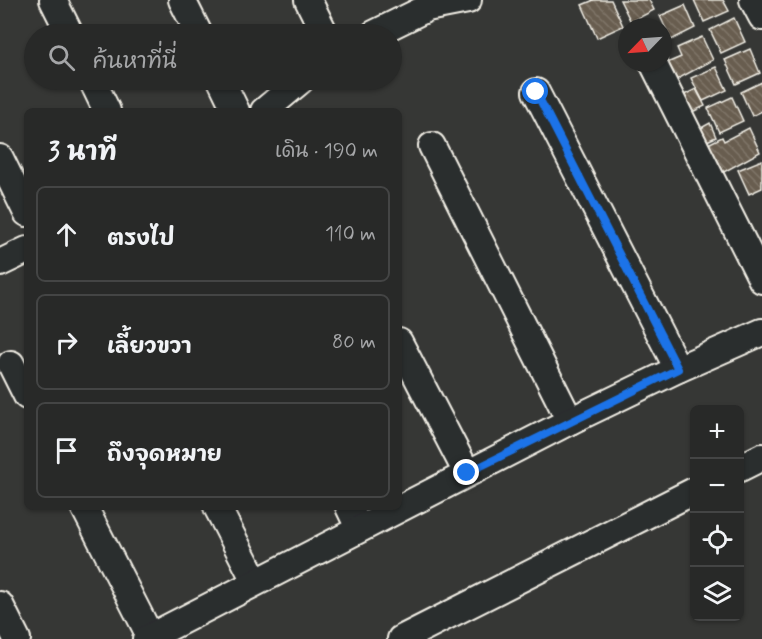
<!DOCTYPE html>
<html lang="th">
<meta charset="utf-8">
<style>
:root{--surface:#282928;--page:#343534;--text:#f1f3f6;--muted:#a5a6a8;--line:#444545}
body{margin:0;font-family:Mynerve,"Playpen Sans Thai",sans-serif;background:var(--page);color:var(--text)}
.controls{position:absolute;right:18px;bottom:18px;display:grid;overflow:hidden;border-radius:9px;box-shadow:0 2px 4px #0004}
.controls button{width:54px;height:54px;display:grid;place-items:center;padding:0;border:0;border-bottom:2px solid var(--line);background:var(--surface);color:var(--text);font:30px sans-serif}
.compass{position:absolute;left:618px;top:18px;width:54px;height:54px;border-radius:50%;background:var(--surface);box-shadow:0 2px 4px #0004;rotate:245deg}
.stop{position:absolute;width:18px;height:18px;margin:-14px;border:4px solid #1a73e8;border-radius:50%;background:#fff}
.stop.end{background:#1a73e8;border-color:#fff;box-shadow:0 2px 6px #0008}
.list{margin:0;padding:0;list-style:none}
h2{display:flex;justify-content:space-between;align-items:center;height:78px;margin:0;padding:0 24px;font-size:26px}
h2 small{font-size:20px;font-weight:400;color:var(--muted)}
.list li{display:grid;grid-template-columns:39px 1fr auto;gap:18px;align-items:center;box-sizing:border-box;height:96px;margin:0 12px 12px;padding:0 12px;border:2px solid var(--line);border-radius:9px}
.list b{display:block;font-size:22px;white-space:nowrap}
.list em{font-size:20px;font-style:normal;color:var(--muted)}
.icon{flex:none;width:33px;height:33px;fill:none;stroke:currentColor;stroke-width:2;stroke-linecap:round;stroke-linejoin:round}
.map{position:relative;flex:none;width:762px;height:639px;overflow:hidden}
.search{position:absolute;background:var(--surface);box-shadow:0 2px 4px #0004;left:24px;top:24px;width:378px;height:66px;display:flex;align-items:center;gap:15px;box-sizing:border-box;padding:0 21px;border-radius:33px;color:var(--muted);font-size:22px}
.panel{position:absolute;background:var(--surface);box-shadow:0 2px 4px #0004;left:24px;top:108px;width:378px;height:402px;border-radius:9px}
.map>svg:first-child{display:block}
.building{fill:url(#building-back-hatch);stroke:#f4f1e8;stroke-width:1.5}
.lines{fill:none;stroke-linecap:round;stroke-linejoin:round}
.minor-casing{stroke:#f4f1e8;stroke-width:30}
.minor{stroke:#2a2d2e;stroke-width:26}
.route{stroke:#1a73e8;stroke-width:8}
</style>
<div class="map">
<svg width="762" height="639" viewBox="0 0 762 639">
<defs>
<pattern id="building-back-hatch" width="6" height="6" patternUnits="userSpaceOnUse" patternTransform="scale(1.5)"><rect width="6" height="6" fill="#685d4f"/><path d="M-1 5l2 2M0 0l6 6M5-1l2 2" fill="none" stroke="#7e7568"/></pattern>
</defs>
<rect width="100%" height="100%" fill="#363735"/>
<filter id="ink" filterUnits="userSpaceOnUse"><feTurbulence type="fractalNoise" baseFrequency=".0167" numOctaves="2"/><feDisplacementMap in="SourceGraphic" scale="12" xChannelSelector="R" yChannelSelector="G"/><feConvolveMatrix kernelMatrix="1 2 1 2 8 2 1 2 1" color-interpolation-filters="sRGB"/></filter>
<g filter="url(#ink)">
<g class="building">
<path d="M594,0H611L623,26L597,38L582,5Z"/>
<path d="M620,0H649L654,10L631,22Z"/>
<path d="M694,0H723L729,11L704,22Z"/>
<path d="M685,5L695,28L671,40L660,16Z"/>
<path d="M734,18L745,42L721,53L710,30Z"/>
<path d="M702,37L713,60L674,81L667,63L681,57L677,48Z"/>
<path d="M750,49L760,73L736,84L725,60Z"/>
<path d="M716,67L727,90L703,101L691,78Z"/>
<path d="M762,82V111L752,116L741,92Z"/>
<path d="M696,89L705,106L690,113L682,96Z"/>
<path d="M732,97L743,121L719,132L708,108Z"/>
<path d="M710,123L716,137L707,141L701,128Z"/>
<path d="M749,128L760,152L722,173L708,144L722,137L724,141Z"/>
<path d="M762,160V188L749,194L738,170Z"/>
</g>
<g class="lines">
<defs>
<g id="minor">
<path d="M53,0L70,34"/>
<path d="M182,0L199,34"/>
<path d="M308,0L325,34"/>
<path d="M753,0L762,17"/>
<path d="M374,34L427,8L468,0"/>
<path d="M653,63L762,280"/>
<path d="M92,80L107,111"/>
<path d="M221,80L236,111"/>
<path d="M536,92L678,369"/>
<path d="M264,111L301,80"/>
<path d="M432,146L570,421"/>
<path d="M0,158L27,213"/>
<path d="M0,263L27,250"/>
<path d="M399,342L467,473"/>
<path d="M11,364L27,396"/>
<path d="M740,468L762,457"/>
<path d="M84,507L150,636"/>
<path d="M217,507L255,581"/>
<path d="M349,507L359,528"/>
<path d="M0,605L17,639"/>
<path d="M146,639L570,421L678,369L762,332"/>
<path d="M401,639L694,491"/>
</g>
</defs>
<use href="#minor" class="minor-casing"/>
<use href="#minor" class="minor"/>
</g>
</g>
<g class="lines" filter="url(#ink)">
<path class="route" d="M467,473L678,369L536,92"/>
</g>
</svg>
<div class="controls">
<button>+</button>
<button>−</button>
<button><svg class="icon" aria-label="locate" viewBox="0 0 24 24"><circle cx="12" cy="12" r="6"/><path d="M12 2v4M12 18v4M2 12h4M18 12h4"/></svg></button>
<button><svg class="icon" aria-label="layers" viewBox="0 0 24 24"><path d="M12 4l9 5-9 5-9-5zM3 14l9 5 9-5"/></svg></button>
</div>
<svg class="compass" viewBox="-18 -18 36 36"><path d="M0-13l5 13h-10z" fill="#e53935"/><path d="M0 13l5-13h-10z" fill="#a5a6a8"/></svg>
<div class="stop" style="left:536px;top:92px"></div>
<div class="stop end" style="left:467px;top:473px"></div>
<div class="search"><svg class="icon" aria-label="search" viewBox="0 0 24 24"><circle cx="10" cy="10" r="6"/><path d="M15 15l6 6"/></svg>ค้นหาที่นี่</div>
<section class="panel">
<h2>3 นาที<small>เดิน · 190 m</small></h2>
<ul class="list">
<li><svg class="icon" aria-label="ahead" viewBox="0 0 24 24"><path d="M12 20V5M6 11l6-6 6 6"/></svg><div><b>ตรงไป</b></div><em>110 m</em></li>
<li><svg class="icon" aria-label="right" viewBox="0 0 24 24"><path d="M7 20v-9h11M14 6l5 5-5 5"/></svg><div><b>เลี้ยวขวา</b></div><em>80 m</em></li>
<li><svg class="icon" aria-label="arrive" viewBox="0 0 24 24"><path d="M6 21V4h12l-3 4 3 4H6"/></svg><div><b>ถึงจุดหมาย</b></div></li>
</ul>
</section>
</div>
